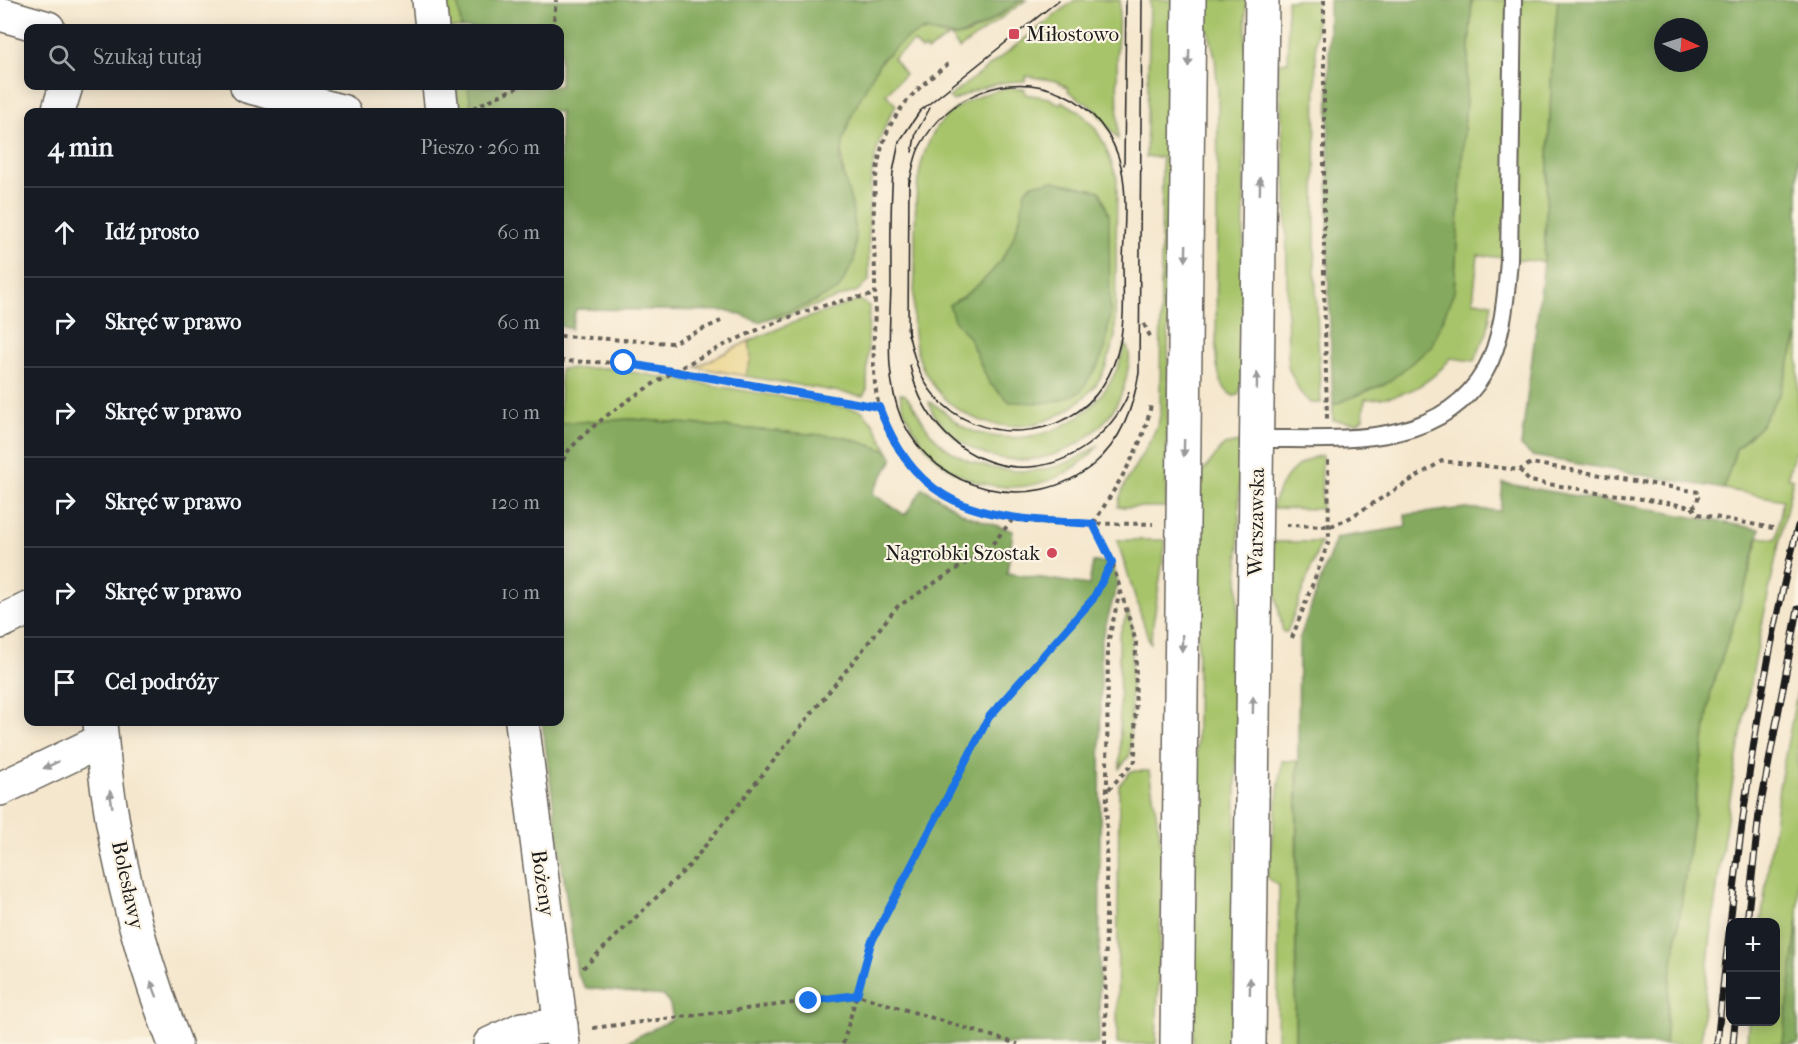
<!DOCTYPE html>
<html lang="pl">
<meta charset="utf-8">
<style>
:root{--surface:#171b24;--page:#20242c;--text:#f1f3f6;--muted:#9ea1a6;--line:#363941}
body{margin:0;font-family:"IM FELL French Canon",serif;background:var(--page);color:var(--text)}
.controls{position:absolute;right:18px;bottom:18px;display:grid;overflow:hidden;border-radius:12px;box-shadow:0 3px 15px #0003}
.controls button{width:54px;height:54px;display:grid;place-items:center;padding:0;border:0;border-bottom:2px solid var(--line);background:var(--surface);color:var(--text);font:30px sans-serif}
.compass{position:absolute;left:1654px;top:18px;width:54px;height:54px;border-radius:50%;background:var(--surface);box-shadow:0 3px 15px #0003;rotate:94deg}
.stop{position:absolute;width:18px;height:18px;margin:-14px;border:4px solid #1a73e8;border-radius:50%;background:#fff}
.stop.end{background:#1a73e8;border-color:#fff;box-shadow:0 2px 6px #0008}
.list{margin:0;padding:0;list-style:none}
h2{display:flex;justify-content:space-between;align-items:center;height:78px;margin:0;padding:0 24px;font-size:26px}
h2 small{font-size:20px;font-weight:400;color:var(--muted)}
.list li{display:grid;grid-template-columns:39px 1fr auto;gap:18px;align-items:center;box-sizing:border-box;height:90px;padding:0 24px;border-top:2px solid var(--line)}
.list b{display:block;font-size:22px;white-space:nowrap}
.list em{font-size:20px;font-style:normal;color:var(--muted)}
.icon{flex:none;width:33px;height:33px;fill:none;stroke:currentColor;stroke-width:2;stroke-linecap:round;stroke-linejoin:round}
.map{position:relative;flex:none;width:1798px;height:1044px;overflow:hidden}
.search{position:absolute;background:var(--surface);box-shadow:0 3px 15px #0003;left:24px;top:24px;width:540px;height:66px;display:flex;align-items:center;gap:15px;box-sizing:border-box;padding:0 21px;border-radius:12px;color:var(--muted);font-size:22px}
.panel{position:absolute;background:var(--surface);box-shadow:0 3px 15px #0003;left:24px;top:108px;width:540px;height:618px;border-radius:12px}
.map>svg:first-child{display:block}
.green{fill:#a7c46b;stroke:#627044;stroke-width:1.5}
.forest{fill:#85aa5f;stroke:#50633e;stroke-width:1.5;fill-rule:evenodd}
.sand{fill:#eeda9e;stroke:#857b5d;stroke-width:1.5}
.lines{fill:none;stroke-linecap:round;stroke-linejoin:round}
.lane-casing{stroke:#68635a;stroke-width:20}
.street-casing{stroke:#68635a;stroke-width:36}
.secondary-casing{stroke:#68635a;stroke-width:36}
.path{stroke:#68635a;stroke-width:4;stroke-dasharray:4.5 4.5;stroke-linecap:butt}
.lane{stroke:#fff;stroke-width:16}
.street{stroke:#fff;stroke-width:33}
.secondary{stroke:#fff;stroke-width:33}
.tram{stroke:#1c1c1c;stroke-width:1.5}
.rail-casing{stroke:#1c1c1c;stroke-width:7}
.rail{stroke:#fcf5e5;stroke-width:4.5;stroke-dasharray:14;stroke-linecap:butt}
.oneway{fill:#999}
.route{stroke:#1a73e8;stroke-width:8}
.poi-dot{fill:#d1495b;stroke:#fcf5e5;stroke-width:2}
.labels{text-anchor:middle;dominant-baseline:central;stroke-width:4.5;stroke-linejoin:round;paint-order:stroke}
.poi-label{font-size:21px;fill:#1c1c1c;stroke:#fcf5e5;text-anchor:start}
.street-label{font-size:21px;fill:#1c1c1c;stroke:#fcf5e5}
</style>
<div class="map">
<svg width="1798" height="1044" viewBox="0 0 1798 1044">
<rect width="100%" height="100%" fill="#fcf5e5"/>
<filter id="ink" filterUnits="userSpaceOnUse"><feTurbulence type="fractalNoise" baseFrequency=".0167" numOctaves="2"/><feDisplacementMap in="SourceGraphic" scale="12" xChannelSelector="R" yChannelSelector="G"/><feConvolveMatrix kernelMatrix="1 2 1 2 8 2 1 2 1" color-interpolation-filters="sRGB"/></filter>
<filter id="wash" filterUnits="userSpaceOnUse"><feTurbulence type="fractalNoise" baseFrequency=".008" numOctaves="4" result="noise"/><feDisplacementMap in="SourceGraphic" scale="24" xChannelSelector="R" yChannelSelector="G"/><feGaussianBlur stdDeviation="1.35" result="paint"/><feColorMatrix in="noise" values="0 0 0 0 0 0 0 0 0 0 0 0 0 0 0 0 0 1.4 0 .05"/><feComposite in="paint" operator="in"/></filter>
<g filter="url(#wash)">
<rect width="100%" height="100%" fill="#f5e7ce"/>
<g class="green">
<path d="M445,0H458L461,28H449Z"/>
<path d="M1021,0H1026L959,49L950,36L927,51L925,48L922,50L914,42L893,58L905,74L886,94L896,105C863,159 869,220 869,281L857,291L778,319L774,317L838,290C840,255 845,220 845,185C844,167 839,156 844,136C852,104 878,56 906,38C929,23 939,40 958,37C981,32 1002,13 1021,0Z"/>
<path d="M1075,0H1120L1117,49L1118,139L1093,108L1068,91L1069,88L1056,81L1026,76L1025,81C998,81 976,88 953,101L949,97Z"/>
<path d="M1150,0H1173L1166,507H1118C1122,476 1152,449 1160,416L1162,157H1146Z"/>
<path d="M1205,0H1246L1242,385L1238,395L1234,396C1220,391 1217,368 1216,355L1218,93L1215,57L1208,30L1205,28Z"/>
<path d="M1287,0H1316L1315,269L1321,403H1310L1300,392L1288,367L1286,191L1278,63L1288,62Z"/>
<path d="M1472,0H1558L1552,64L1544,262L1478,255L1473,301L1492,303L1487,333L1474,361L1451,358C1427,387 1402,399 1365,399L1363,418L1357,423L1333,420V405L1387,383L1454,292Z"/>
<path d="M456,86H468L472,112H459Z"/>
<path d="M1008,88L1025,89V94L1049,98L1060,104L1062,101L1080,112L1095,128L1104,143L1117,178L1115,337C1110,353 1105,374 1094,387C1047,443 963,439 926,374C908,344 914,305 915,272C916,191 905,106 1008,88Z"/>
<path d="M860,300L869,306L867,389L863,396L745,376L751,359L749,341L792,323Z"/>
<path d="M1798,335V453H1794L1788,477L1793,479C1752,665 1714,854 1701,1044H1665L1669,991L1711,691L1745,588L1759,537L1776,539L1783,500L1724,489L1736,449L1761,425L1780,393Z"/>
<path d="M1125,344C1133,354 1128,368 1126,379C1109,453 1011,487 953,435C943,426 932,416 929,402C944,407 956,427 975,432C1043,453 1110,414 1125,344Z"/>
<path d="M607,368L861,410L873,423L888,451L844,437L632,419L560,423V369Z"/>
<path d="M904,394C916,405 920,420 930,432C958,468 1016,478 1058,466C1073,462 1086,453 1099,445C1051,503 960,502 918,436C910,423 902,410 900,394Z"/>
<path d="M1240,442L1233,1044H1193L1200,475L1224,445Z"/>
<path d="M1322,455L1321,509L1272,508C1279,482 1294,461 1322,455Z"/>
<path d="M1117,540H1166L1150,644Z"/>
<path d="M1272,542H1321L1287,632H1283L1272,575Z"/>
<path d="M1128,612L1132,627L1130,755L1120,768L1119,636Z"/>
<path d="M1798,688V919L1783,1044H1747L1748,1022H1776V922H1761L1779,787Z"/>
<path d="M1282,761H1297L1295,1044H1277L1279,886L1267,878Z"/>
<path d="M1131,771H1149L1163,853L1156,1044H1117L1119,785Z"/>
</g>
<g class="forest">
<path d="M458,0H1021L981,27L957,37L925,30L907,38L881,60L854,110L844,137L840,163L852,205L856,235L854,262L838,290L807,305L759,322L730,311L576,309L571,329L560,326V112H472L468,86H560V28H461Z"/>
<path d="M1329,0H1472L1454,292L1431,347L1387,383L1333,405L1328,267Z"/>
<path d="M1558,0H1798V335L1780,393L1761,425L1736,449L1724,489L1532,456L1521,446L1544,262L1552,64ZM1663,27H1699V63H1663Z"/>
<path d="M1053,181L1100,191L1109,215L1110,315L1105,349L1097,367L1080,392L1061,400L1041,403L1010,402L989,383L969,338L954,320L949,305C996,278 1018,246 1025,191L1033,184Z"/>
<path d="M632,419L844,437L888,451L893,459L872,493L905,515L923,488L966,515L1013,531L1007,573L1089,585L1093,562H1112L1118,582L1101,642L1099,1044H623L673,1019L670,1005L664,996L586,988L577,974L542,722H560V423Z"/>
<path d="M1503,483L1760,529L1745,588L1711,691L1669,991L1665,1044H1295L1299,640L1336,538L1406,527L1405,515L1465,508L1500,511Z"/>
<path d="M1798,919V1044H1783Z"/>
</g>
<path class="sand" d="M749,341L751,359L745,376L696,367Z"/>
</g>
<g filter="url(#ink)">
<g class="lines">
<defs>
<path id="lane" d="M1257,439C1335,438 1439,451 1485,371C1503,340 1506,296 1509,260L1513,0"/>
<g id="street">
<path d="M429,0L432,28"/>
<path d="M0,14L48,28"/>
<path d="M247,86L344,112"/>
<path d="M439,86L442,112"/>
<path d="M58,112L66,86"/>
<path d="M0,622L28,609"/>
<path d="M100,722C109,831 135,942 175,1044"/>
<path d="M522,722L563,1044"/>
<path d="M0,789L101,741"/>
<path d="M490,1044L522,1029L561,1026"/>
</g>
<g id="secondary">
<path d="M1177,1044L1189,0"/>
<path d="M1249,1044L1262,0"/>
</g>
</defs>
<use href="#lane" class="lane-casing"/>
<use href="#street" class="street-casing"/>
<use href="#secondary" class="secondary-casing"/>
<g class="path">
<path d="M1324,0V284L1327,419"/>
<path d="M550,28L554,20L556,0"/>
<path d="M948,64C923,83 898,105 886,135C867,185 876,245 875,297C875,333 870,371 879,406C886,436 905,466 930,485C991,533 1079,522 1153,524"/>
<path d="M473,108L520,86"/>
<path d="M1144,324L1152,340"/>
<path d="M560,336L672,343L721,321"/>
<path d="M560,361L624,363L675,370L879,407"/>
<path d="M560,469C562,463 565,454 570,449C627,385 791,303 875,295"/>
<path d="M1692,507L1698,514L1773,528"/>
<path d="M1094,523C1116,485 1144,448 1151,404"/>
<path d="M1093,524L1112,562L1136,642L1135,761L1106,792"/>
<path d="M1286,525L1331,526L1346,520L1442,461L1520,470L1529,481L1692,507L1697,504L1699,492L1531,463L1520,470"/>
<path d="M1292,638L1329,541L1328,459"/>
<path d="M583,968L689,866L897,607L989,548L1013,519"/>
<path d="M593,1028L857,995L1018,1044"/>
<path d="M843,1044L871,943L989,717L1093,599L1112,562"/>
<path d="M1105,1044L1108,643L1120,591"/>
</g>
<use href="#lane" class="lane"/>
<use href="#street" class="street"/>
<use href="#secondary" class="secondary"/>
<g class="tram">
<path d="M1059,0L920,111L899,142L893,172C890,209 891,247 891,285C890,329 884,378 902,420C935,492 1032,516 1094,464C1122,440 1133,408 1139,373L1142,0"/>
<path d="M912,152L916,133L930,108"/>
<path d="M1124,165L1126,0"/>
<path d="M907,328C913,353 917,375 934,395C977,446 1066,443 1103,385C1111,373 1117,357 1120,343C1125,317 1123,288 1123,261C1124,230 1128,197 1121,166C1114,136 1091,106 1063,94C1008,70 948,95 920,146C914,157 912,173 909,185"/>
<path d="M908,335L909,179"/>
<path d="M910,365C926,452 1021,501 1094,440C1109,427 1122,411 1129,392"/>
</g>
<defs>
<g id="rail">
<path d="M1747,922L1759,814L1798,609"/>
<path d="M1717,1044C1735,870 1754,696 1798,526"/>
<path d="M1733,1044L1735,1022"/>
</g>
</defs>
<use href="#rail" class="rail-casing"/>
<use href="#rail" class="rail"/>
</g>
<defs><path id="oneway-solid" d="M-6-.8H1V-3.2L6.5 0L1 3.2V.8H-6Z" transform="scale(1.5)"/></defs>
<g class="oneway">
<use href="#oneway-solid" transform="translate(1189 58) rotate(91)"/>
<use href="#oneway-solid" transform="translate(1260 186) rotate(-89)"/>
<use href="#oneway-solid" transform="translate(1186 253) rotate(91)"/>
<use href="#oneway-solid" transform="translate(1257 381) rotate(-89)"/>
<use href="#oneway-solid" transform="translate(1184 448) rotate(91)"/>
<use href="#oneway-solid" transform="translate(1182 643) rotate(91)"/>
<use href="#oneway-solid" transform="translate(1253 705) rotate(-89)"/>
<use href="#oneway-solid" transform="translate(51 765) rotate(155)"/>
<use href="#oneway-solid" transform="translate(111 799) rotate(-99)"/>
<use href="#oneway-solid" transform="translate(1250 986) rotate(-89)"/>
<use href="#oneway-solid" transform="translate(154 989) rotate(-111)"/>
</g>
</g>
<g class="lines" filter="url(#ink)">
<path class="route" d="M624,363L879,407C921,518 989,517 1093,524L1112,562L1093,599L989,717L871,943L857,995L809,1001"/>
</g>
<g class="poi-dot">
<rect x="1008" y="28" width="12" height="12" rx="3"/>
<circle cx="1052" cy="553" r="6"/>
</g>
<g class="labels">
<g class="poi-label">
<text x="1026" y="34">Miłostowo</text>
<text x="1040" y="553" text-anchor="end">Nagrobki Szostak</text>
</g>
<g class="street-label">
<text transform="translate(1256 522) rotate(-89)">Warszawska</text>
<text transform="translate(543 883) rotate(82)">Bożeny</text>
<text transform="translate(128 885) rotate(78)">Bolesławy</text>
</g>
</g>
</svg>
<div class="controls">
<button>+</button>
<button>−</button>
</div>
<svg class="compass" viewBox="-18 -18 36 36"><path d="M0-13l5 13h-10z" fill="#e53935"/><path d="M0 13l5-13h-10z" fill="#9ea1a6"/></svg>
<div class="stop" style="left:624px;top:363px"></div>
<div class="stop end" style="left:809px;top:1001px"></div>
<div class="search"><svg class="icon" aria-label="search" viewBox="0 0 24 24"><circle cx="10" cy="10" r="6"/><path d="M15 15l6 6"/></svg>Szukaj tutaj</div>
<section class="panel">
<h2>4 min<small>Pieszo · 260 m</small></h2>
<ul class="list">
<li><svg class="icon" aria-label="ahead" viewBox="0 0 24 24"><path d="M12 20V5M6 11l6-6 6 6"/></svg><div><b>Idź prosto</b></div><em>60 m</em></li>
<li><svg class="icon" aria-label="right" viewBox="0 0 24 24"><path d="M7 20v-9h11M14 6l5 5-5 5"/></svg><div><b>Skręć w prawo</b></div><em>60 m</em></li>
<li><svg class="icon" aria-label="right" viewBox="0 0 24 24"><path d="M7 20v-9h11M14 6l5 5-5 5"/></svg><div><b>Skręć w prawo</b></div><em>10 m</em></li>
<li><svg class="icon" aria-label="right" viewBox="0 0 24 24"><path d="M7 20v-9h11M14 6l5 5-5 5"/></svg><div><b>Skręć w prawo</b></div><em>120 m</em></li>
<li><svg class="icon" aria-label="right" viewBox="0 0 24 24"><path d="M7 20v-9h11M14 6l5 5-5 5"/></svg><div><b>Skręć w prawo</b></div><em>10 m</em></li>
<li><svg class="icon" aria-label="arrive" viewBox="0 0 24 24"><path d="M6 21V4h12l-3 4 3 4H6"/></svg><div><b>Cel podróży</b></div></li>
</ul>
</section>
</div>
